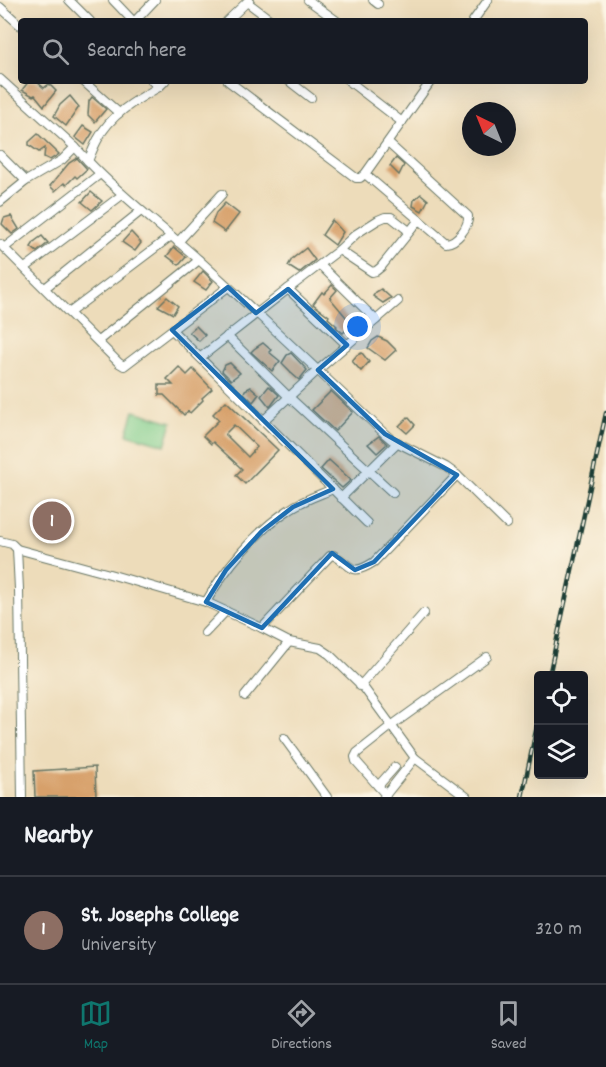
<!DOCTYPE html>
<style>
:root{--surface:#171b24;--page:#20242c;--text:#f1f3f6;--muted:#9ea1a6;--line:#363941;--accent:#0f766e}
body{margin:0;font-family:Dekko,sans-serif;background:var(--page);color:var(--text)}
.controls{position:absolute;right:18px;bottom:18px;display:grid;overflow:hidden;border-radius:6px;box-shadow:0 6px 24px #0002}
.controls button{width:54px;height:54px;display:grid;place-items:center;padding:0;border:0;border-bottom:2px solid var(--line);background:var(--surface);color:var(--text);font:30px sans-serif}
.compass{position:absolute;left:462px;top:102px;width:54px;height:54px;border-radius:50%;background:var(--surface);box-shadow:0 6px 24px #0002;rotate:317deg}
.you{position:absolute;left:358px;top:327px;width:21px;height:21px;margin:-15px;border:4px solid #fff;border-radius:50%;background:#1a73e8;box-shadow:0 0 0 9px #1a73e833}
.badge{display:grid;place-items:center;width:39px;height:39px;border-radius:50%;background:var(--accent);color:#fff;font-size:20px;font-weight:700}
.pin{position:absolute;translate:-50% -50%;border:3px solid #fff;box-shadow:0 2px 6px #0006}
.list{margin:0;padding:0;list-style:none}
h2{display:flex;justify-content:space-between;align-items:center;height:78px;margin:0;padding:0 24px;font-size:26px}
h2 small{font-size:20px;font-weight:400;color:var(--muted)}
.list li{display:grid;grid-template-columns:39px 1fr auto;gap:18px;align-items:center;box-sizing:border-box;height:108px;padding:0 24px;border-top:2px solid var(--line)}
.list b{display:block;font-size:22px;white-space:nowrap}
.list p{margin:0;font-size:20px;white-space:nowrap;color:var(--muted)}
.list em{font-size:20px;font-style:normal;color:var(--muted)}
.icon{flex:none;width:33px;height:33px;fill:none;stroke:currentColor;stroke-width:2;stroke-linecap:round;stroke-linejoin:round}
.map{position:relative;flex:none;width:606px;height:797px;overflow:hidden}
.search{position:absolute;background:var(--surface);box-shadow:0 6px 24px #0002;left:18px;right:18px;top:18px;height:66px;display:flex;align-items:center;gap:15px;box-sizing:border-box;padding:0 21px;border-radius:6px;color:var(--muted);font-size:22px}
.sheet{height:186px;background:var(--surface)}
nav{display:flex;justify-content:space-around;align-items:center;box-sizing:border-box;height:84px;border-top:2px solid var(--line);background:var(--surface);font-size:16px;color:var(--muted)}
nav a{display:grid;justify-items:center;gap:3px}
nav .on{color:var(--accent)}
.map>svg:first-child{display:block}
.green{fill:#81ce8c;stroke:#508660;stroke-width:1.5}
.building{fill:#d7a06a;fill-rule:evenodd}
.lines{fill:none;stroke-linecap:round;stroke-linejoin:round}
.minor-casing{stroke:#677563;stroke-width:10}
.minor{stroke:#fff;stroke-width:8}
.rail-casing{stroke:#1f3d34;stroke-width:4.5}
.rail{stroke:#fcf5e5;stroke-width:2;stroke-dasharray:7;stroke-linecap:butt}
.marked{fill:#1f6fb2;fill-opacity:0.2;stroke:#1f6fb2;stroke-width:4.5;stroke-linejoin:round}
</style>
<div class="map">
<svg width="606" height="797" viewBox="0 0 606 797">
<rect width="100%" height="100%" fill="#fcf5e5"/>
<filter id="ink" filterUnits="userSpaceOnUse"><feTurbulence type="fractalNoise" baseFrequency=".0167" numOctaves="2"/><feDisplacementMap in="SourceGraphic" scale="12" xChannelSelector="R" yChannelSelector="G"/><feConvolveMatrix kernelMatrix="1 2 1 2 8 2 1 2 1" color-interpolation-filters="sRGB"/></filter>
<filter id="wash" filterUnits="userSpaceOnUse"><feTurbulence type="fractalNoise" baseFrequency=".008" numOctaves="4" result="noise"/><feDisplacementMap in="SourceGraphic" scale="24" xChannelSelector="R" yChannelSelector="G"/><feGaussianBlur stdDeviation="1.35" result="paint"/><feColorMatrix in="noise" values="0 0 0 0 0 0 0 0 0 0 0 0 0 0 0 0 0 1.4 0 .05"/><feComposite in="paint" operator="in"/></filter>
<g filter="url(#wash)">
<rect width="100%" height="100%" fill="#eddcba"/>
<path class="green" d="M134,411L172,422L165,445L127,434Z"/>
<g id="blocks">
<g class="building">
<path d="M29,81H36L44,88L49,84L56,91L44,106L35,95L33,96L22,90Z"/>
<path d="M70,96L79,107L66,126L54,116L60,105Z"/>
<path d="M92,97L106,109L95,122L88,115L89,101Z"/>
<path d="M83,126L93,132L85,145L75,137Z"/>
<path d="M38,134L59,154L58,155L50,160L44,157L45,148L39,152L29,145V142Z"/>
<path d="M77,158L87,169L77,178L75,176L66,185L64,183L55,191L50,186L69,163Z"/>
<path d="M396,158L404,165L399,175L390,166Z"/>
<path d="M91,192L102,201L92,210L82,202Z"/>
<path d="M421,194L428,200L422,211L413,206L414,200Z"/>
<path d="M225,203L239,214L225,232L212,223L216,213Z"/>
<path d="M11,216L19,229L12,234L2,224L4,218Z"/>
<path d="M332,220L343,232L335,245L322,235Z"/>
<path d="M131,232L141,243L135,251L122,242Z"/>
<path d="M42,236L48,243L37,252L31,247L35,241Z"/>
<path d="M174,247L186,257L179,265L167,256Z"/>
<path d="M306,248L315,260L299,273L288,266L292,259Z"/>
<path d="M203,271L213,281L206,290L194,282Z"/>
<path d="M332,285L337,290L330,298L346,317L356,326L349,334L345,331L343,333L336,327L337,326L328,318L329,316L313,304L322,292L324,294Z"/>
<path d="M381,289L391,298L383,303L373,296L376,292Z"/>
<path d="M167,297L178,306L173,314L158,306Z"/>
<path d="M196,326L205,335L199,341L189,332Z"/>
<path d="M378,337L387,341L396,350L385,360L368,348L372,341Z"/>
<path d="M263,343L271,350L269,352L280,361L272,371L251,352L254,349Z"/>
<path d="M291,353L307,370L299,380L291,373V372L282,363L287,355Z"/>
<path d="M362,353L369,362L361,371L352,361L357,355Z"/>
<path d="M230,363L240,373L231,380L222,371L225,365Z"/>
<path d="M179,367L187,375L193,369L212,389L202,398L203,400L190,413L188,411L184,415L164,395H159V385H173L167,379Z"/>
<path d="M269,386L279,395L270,407L261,396Z"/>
<path d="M251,387L259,394L253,402L244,393L245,390Z"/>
<path d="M331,391L353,412L335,431L312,410Z"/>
<path d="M226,401L278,450L245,484L236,475L242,469L213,442L211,444L203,436L219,420L213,414ZM234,425L257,447L248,457L225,434Z"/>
<path d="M408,417L415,425L407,433L399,426Z"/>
<path d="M379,436L387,444L377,453L368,444Z"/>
<path d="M329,460L351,480L342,488L321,469Z"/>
<path d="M95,767L96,797H35L34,771Z"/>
</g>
</g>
</g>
<g filter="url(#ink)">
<use href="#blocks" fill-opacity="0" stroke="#677563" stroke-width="1.5"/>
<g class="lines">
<defs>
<g id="minor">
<path d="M69,0L90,21"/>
<path d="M113,0L133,21"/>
<path d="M308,0L337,21"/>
<path d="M373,0L378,4"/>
<path d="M247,2L272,21"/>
<path d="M0,7L21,26"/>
<path d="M135,21L155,0"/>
<path d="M227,21L249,0"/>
<path d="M473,21L488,0"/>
<path d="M0,79L75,147"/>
<path d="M83,81L119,113"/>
<path d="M152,81L159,87L165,81"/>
<path d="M228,81L356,178H360L365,174L431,81"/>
<path d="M289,81L311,98"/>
<path d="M349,81L402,122"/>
<path d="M0,155L26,181"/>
<path d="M88,161C122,197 161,226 198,259C261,316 323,375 385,434L392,440L446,467L457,475L507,524"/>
<path d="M365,174L446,243C457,242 469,227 468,216L388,143"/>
<path d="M0,202L26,181L62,160L75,147L88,161C91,154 94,146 98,139C110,115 136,100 159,87"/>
<path d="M178,242L222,194"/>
<path d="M0,244L119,363L124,366L228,287"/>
<path d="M4,248L100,174"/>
<path d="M339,250L372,272L376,271L381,267L419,220"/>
<path d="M320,265L376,320"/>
<path d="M25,268L122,195"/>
<path d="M45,288L141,211"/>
<path d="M288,289L347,345"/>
<path d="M69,313L171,236"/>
<path d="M172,330L367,523"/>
<path d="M227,336L289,397L393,493"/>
<path d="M98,341L199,260"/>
<path d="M201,357L288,289L339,250L356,234L378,220L385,217H391L409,231"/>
<path d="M263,421L318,370L398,301"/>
<path d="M341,498L398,442"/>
<path d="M0,541L12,544L17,549L19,589L22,797"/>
<path d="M17,549L106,573L206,602L262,628L289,642L320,648L329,654L364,688L415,758L384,797"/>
<path d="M206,602C225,568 257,530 290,509C303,500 319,495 333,489"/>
<path d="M262,628L330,556L333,555C353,565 349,578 374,562L457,475"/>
<path d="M205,633L226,611"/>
<path d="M360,686L424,613"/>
<path d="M245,696L289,642"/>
<path d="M284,738L327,797"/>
<path d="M415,758L467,797"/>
<path d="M378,786L395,767"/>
<path d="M386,795L356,761L355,757L357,753L391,726L487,657"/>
</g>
</defs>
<use href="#minor" class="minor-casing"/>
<use href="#minor" class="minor"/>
<defs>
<g id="rail">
<path d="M549,676L606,413"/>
<path d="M522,797L538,721"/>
</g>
</defs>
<use href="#rail" class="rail-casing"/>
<use href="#rail" class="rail"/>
</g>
</g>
<path class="marked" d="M228,287L256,313L288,289L347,345L318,370L385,434L457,475L374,562L355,570L332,553L262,628L206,602L226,570L262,531L293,507L333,489L172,330Z"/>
</svg>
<div class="controls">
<button><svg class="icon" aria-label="locate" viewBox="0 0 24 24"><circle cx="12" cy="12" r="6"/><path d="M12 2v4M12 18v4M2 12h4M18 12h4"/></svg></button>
<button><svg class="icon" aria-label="layers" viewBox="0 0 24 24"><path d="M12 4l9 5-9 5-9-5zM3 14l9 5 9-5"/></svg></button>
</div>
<svg class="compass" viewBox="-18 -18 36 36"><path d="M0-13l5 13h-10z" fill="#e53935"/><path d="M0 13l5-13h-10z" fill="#9ea1a6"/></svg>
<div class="you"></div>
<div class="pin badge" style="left:52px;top:521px;background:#8d6e63">1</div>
<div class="search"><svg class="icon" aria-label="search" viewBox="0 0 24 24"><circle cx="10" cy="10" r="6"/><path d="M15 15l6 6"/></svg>Search here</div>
</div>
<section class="sheet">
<h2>Nearby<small></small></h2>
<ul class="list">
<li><span class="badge" style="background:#8d6e63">1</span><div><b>St. Josephs College</b><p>University</p></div><em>320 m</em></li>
</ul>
</section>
<nav>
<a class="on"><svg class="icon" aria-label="map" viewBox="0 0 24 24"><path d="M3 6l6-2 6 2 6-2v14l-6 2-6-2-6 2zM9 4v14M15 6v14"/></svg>Map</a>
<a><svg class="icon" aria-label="directions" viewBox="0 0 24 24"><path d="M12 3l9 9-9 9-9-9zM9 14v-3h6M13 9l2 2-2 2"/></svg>Directions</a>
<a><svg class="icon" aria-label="saved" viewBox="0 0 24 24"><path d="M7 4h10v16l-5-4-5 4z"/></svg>Saved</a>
</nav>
